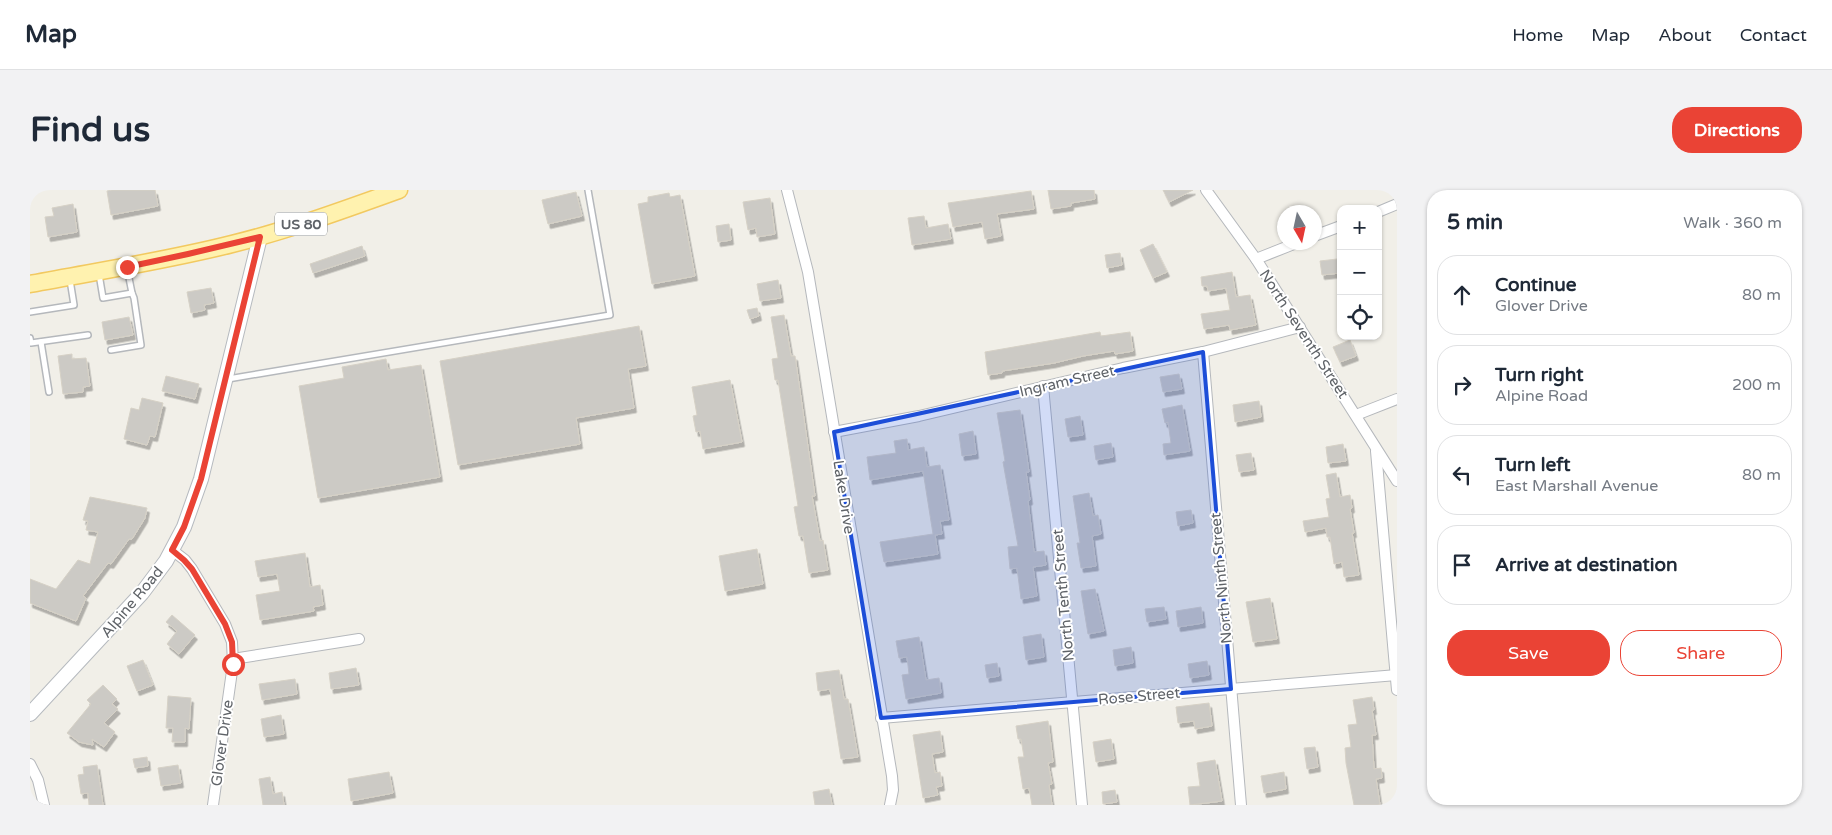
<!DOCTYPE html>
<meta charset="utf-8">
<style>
:root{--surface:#fff;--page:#f2f2f3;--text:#1f2937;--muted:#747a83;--line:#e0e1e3;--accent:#ea4335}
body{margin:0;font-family:"Varela Round",sans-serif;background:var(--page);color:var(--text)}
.controls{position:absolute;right:15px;top:15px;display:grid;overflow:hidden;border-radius:10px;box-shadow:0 1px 4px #0004}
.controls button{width:45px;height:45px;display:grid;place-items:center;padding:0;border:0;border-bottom:1px solid var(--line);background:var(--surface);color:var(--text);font:25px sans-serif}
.compass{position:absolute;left:1247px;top:15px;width:45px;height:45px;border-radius:50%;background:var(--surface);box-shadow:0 1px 4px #0004;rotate:171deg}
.stop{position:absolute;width:15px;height:15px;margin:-11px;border:4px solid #ea4335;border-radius:50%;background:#fff}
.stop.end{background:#ea4335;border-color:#fff;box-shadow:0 1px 5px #0008}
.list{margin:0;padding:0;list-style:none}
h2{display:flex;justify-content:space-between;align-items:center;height:65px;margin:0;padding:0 20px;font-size:21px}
h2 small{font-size:16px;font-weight:400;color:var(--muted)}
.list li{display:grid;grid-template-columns:32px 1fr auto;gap:15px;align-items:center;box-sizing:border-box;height:80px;margin:0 10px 10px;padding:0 10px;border:1px solid var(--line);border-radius:20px}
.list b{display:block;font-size:19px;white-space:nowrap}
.list p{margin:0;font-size:16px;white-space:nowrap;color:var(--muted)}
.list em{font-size:16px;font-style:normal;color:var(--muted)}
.actions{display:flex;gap:10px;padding:15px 20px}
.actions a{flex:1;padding:11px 0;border:1px solid var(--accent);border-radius:20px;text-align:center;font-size:18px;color:var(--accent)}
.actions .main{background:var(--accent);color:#fff}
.icon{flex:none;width:28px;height:28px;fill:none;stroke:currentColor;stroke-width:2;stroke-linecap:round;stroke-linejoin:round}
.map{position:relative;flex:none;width:1367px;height:615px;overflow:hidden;border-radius:20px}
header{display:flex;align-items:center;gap:30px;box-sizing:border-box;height:70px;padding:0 25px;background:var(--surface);border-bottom:1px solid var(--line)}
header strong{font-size:24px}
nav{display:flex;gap:28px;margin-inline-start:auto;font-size:18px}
.intro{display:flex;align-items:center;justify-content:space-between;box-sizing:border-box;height:120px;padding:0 30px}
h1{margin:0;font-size:35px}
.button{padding:12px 22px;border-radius:20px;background:var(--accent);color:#fff;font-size:18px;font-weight:700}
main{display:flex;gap:30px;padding:0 30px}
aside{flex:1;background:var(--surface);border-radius:20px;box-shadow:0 1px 4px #0004}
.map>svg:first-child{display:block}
.building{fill:#cccac5;stroke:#d6d1c6;filter:url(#shadow)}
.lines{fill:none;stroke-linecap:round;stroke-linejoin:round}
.lane-casing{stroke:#b5b8bc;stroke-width:8}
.street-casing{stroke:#b5b8bc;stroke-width:12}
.secondary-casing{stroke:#b6babf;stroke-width:16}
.primary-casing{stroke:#f2c960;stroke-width:19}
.lane{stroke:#fff;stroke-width:5}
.street{stroke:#fff;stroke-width:10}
.secondary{stroke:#fff;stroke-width:14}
.primary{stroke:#fff2af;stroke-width:16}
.route{stroke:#ea4335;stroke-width:6}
.marked{fill:#1d4ed8;fill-opacity:0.2;stroke:#1d4ed8;stroke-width:4;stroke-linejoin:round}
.labels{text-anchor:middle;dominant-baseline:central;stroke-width:4;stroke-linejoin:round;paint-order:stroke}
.shield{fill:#fff;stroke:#8f9295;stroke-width:1}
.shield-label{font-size:14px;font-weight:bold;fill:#5f6368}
.street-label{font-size:15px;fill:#5f6368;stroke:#fff}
</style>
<header>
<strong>Map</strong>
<nav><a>Home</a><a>Map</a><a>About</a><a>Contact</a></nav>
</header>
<div class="intro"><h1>Find us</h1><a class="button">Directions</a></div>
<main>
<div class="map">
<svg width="1367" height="615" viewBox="0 0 1367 615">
<defs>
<filter id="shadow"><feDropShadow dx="2.5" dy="4.5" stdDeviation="0" flood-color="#0004"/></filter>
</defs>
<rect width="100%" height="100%" fill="#f1efe8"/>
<g class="building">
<path d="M82,0H125L128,16L81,25L77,1Z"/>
<path d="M1018,0H1064L1065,9L1041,13V16L1021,19Z"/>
<path d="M1133,0H1163L1139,12Z"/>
<path d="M1001,1L1004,19L967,24L971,46L955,49L952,32L923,37L918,13Z"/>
<path d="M546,2L552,26L518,34L512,10Z"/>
<path d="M639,3L640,7L650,5L665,86L622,94L608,14L618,12V7Z"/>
<path d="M740,8L745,44L727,47L726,38L718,40L713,12Z"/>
<path d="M43,14L47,42L18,47L15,27L24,26L22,18Z"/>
<path d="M894,26L896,38L918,34L921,49L882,55L878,28Z"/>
<path d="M699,34L701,50L688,52L686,36Z"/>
<path d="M1123,54L1137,82L1123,88L1110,60Z"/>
<path d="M332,56L335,66L283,83L280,74Z"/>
<path d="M1090,63L1092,75L1077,78L1075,65Z"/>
<path d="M1307,69L1310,83L1292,85L1290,71Z"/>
<path d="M1202,82L1206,107L1220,105L1226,135L1200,140L1199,135L1174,139L1171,124L1200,120L1196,98L1178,101L1177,96H1172L1171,87Z"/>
<path d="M748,90L751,108L730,111L727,94Z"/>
<path d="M181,98L184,113L174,115L175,120L161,123L157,102Z"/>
<path d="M727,118L729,126L720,129L717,120Z"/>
<path d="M754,125L761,166H765L785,306H782L790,351L793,350L798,380L779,383L773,346H769L764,317L768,316L748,190H745L742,169L748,168L741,127Z"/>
<path d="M99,127L103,145L75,150L72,132Z"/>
<path d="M609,136L616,176L598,179L604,218L546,228L550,254L428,275L410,171Z"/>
<path d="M1070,142L1071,146L1100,142L1103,161L1085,164L1084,161L1053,166L1024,173L972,181V183L958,185L955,162Z"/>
<path d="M1320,150L1326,166L1310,172L1303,157Z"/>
<path d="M42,164V169L56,168L60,196L53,197V202L33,204L28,166Z"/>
<path d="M356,169L358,180L391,175L410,287L288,308L269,196L314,188L312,177Z"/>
<path d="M1149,184L1152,199L1133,202L1130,187Z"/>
<path d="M136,186L169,194L165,209L132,201Z"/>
<path d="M700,190L712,252L673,259L670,241L666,242L663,226L667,225L662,197Z"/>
<path d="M112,208L133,213L125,247L120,246L117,255L94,249L101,218L109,220Z"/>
<path d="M1229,211L1231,227L1205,232L1203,215Z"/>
<path d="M1152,215L1160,261L1134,265L1133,254L1141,253L1138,232L1135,233L1132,219Z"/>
<path d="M990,220L999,282H996L1000,310L998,311L1004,362L1014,361L1016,375L1003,377L1007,406L991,409L987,378L980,379L978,357L988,356L973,272L975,271L967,223Z"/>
<path d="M1050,226L1053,245L1038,247L1035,229Z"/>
<path d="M943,241L946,264L932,266L929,244Z"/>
<path d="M877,249L878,260L894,257L897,277L910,275L919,330L910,331L912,344L905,345L908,364L854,372L850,352L903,344L893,281L840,290L837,267L866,263L864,251Z"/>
<path d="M1081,253L1083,267L1066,270L1064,256Z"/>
<path d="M1313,254L1316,271L1298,273L1296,257Z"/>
<path d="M1221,263L1224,280L1209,282L1206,265Z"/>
<path d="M1306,283L1310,307L1320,305L1322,318L1320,319L1324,343H1322L1329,385L1314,387L1312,372L1304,374L1300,347H1297L1296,338L1275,342L1273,331L1299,327L1296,309L1300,308L1296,285Z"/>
<path d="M1059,303L1063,326L1068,325L1071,344L1062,346L1066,376L1051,378L1047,353H1050L1043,306Z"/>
<path d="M60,307L117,318L115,328L102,349H99L81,374L78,373L53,406L56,408L46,431L0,413V389L26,399L48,370L60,374L68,342L56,340L58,331L53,330Z"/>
<path d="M1161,320L1163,333L1148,336L1146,322Z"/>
<path d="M727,359L733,394L695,401L689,366Z"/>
<path d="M275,363L280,397L290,395L293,415L283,417L284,421L230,430L226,405L250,401L247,384L228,387L225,371Z"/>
<path d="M1065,399L1074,441L1058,444L1051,401Z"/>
<path d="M1240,408L1247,449L1223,452L1216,412Z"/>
<path d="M1134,417L1136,429L1117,432L1115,419Z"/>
<path d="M1171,417L1173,433L1148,437L1146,421Z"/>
<path d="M142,425L165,445L149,464L137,454L147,441L136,432Z"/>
<path d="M1011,444L1014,467L996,470L993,447Z"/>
<path d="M889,447L896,490L909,488L911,503L876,509L872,485L879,484L877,467L869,468L866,451Z"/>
<path d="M1101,457L1103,473L1085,476L1083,460Z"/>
<path d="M113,470L123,495L107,501L97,476Z"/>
<path d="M1177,471L1179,485L1160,488L1158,474Z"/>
<path d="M967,473L969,486L957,488L955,475Z"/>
<path d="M326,478L329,495L301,499L299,483Z"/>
<path d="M809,480L814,509H818L828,567L811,569L800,499L788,501L786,483Z"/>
<path d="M265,489L267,504L232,510L229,494Z"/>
<path d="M73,495L87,509L82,514L88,519L74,533L85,542L74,557L62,549L63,555L49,552L37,543L61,514L57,510Z"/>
<path d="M138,506L161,508L159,539L155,538V552H142L143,538H136Z"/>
<path d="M1342,507L1344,520H1342L1346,545H1342L1344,579L1351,578L1352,588L1346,589L1350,615H1324L1316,573L1315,558L1321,557L1318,535L1327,534L1323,510Z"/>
<path d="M1179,513L1182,536L1165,539L1164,531L1148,533L1146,517Z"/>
<path d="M251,525L254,544L234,547L231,529Z"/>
<path d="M1018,531L1023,572L1018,573L1022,594L1019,595L1022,615H1002L999,598L993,599L988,567H994L991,549H988L986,536Z"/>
<path d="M910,541L913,562L902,564L905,583L910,582L912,596L906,597L908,605L893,608L883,545Z"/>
<path d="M1081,549L1084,569L1066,572L1063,552Z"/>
<path d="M1285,557L1288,577L1277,579L1274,558Z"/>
<path d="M117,567L118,576L105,578L103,569Z"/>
<path d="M1185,570L1192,611L1160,615L1158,597L1170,596L1167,573Z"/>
<path d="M67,575L73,615H59L58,603L51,604L48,585L54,584L53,577Z"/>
<path d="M148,575L151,593L131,596L128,578Z"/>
<path d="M359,582L363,603L321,611L318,589Z"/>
<path d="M1254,582L1256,599L1234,603L1231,586Z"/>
<path d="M240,587L243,604L252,602L254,615H233L229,589Z"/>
<path d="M799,599L802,615H785L783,602Z"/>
<path d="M1085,600L1087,612L1073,614L1072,602Z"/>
</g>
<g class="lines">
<defs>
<g id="lane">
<path d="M69,84L73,108L102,103L97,78"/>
<path d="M0,122L44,115L40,90"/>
<path d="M0,148L1,153L58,145"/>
<path d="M11,152L19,202"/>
<path d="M81,160L111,155L104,108L102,103"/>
<path d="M198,189L580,125L558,0"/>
</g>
<g id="street">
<path d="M757,0L778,82L862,586L863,600L860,615"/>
<path d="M1176,0L1226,69L1367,291"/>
<path d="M1348,22L1367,14"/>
<path d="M1284,46L1311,36"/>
<path d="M1226,69L1269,52"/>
<path d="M1173,162L1211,615"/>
<path d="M1013,196L1052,615"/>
<path d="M1326,225L1367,209"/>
<path d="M804,242L889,226L1093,178L1173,162L1270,137"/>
<path d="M1346,261L1367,500"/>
<path d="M142,360L155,370L162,379L195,434L202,452L203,474L183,615"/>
<path d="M203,469L329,449"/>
<path d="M851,528L1367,485"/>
<path d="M0,574L8,590L14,615"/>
</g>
<path id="secondary" d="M0,524L112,403L136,371L154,337L171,289L230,47"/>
<path id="primary" d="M0,94C68,81 135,71 202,54C259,40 313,20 369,0"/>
</defs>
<use href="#lane" class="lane-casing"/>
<use href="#street" class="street-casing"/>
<use href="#secondary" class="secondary-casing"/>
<use href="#primary" class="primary-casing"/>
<use href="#lane" class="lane"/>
<use href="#street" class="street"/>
<use href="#secondary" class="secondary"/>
<use href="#primary" class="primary"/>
</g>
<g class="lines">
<path class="route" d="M97,77L158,64L230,47L171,289L154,337L142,360L154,370L162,379L195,434L202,452L203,474"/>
</g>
<path class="marked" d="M1173,162L1201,499L851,528L804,242Z"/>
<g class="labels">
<rect class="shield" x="245" y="22.5" width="52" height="23" rx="4"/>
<g class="shield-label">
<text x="271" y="34">US 80</text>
</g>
<g class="street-label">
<text transform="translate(1274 144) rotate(57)">North Seventh Street</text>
<text transform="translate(1037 191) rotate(-13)">Ingram Street</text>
<text transform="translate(814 307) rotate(81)">Lake Drive</text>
<text transform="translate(1191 388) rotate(-95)">North Ninth Street</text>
<text transform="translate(1033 405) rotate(-95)">North Tenth Street</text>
<text transform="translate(102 412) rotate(-50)">Alpine Road</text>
<text transform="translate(1109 506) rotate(-5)">Rose Street</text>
<text transform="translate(192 553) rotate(-82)">Glover Drive</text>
</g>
</g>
</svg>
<div class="controls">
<button>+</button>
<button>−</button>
<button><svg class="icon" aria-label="locate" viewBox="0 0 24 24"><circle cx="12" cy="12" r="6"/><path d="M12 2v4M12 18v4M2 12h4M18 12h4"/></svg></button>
</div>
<svg class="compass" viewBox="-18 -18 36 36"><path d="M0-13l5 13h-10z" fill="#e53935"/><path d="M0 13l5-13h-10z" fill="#747a83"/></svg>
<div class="stop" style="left:203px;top:474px"></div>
<div class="stop end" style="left:97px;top:77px"></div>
</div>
<aside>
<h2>5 min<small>Walk · 360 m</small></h2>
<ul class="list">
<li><svg class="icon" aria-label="ahead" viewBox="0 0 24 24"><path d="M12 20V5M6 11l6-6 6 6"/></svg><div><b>Continue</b><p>Glover Drive</p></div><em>80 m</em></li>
<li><svg class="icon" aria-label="right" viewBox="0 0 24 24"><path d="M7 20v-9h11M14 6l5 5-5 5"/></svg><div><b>Turn right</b><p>Alpine Road</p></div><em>200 m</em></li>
<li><svg class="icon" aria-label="left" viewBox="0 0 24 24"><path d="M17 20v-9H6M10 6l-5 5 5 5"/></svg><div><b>Turn left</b><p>East Marshall Avenue</p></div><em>80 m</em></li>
<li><svg class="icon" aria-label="arrive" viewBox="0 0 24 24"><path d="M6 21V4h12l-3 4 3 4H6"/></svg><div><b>Arrive at destination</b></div></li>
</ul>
<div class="actions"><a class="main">Save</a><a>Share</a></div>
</aside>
</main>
